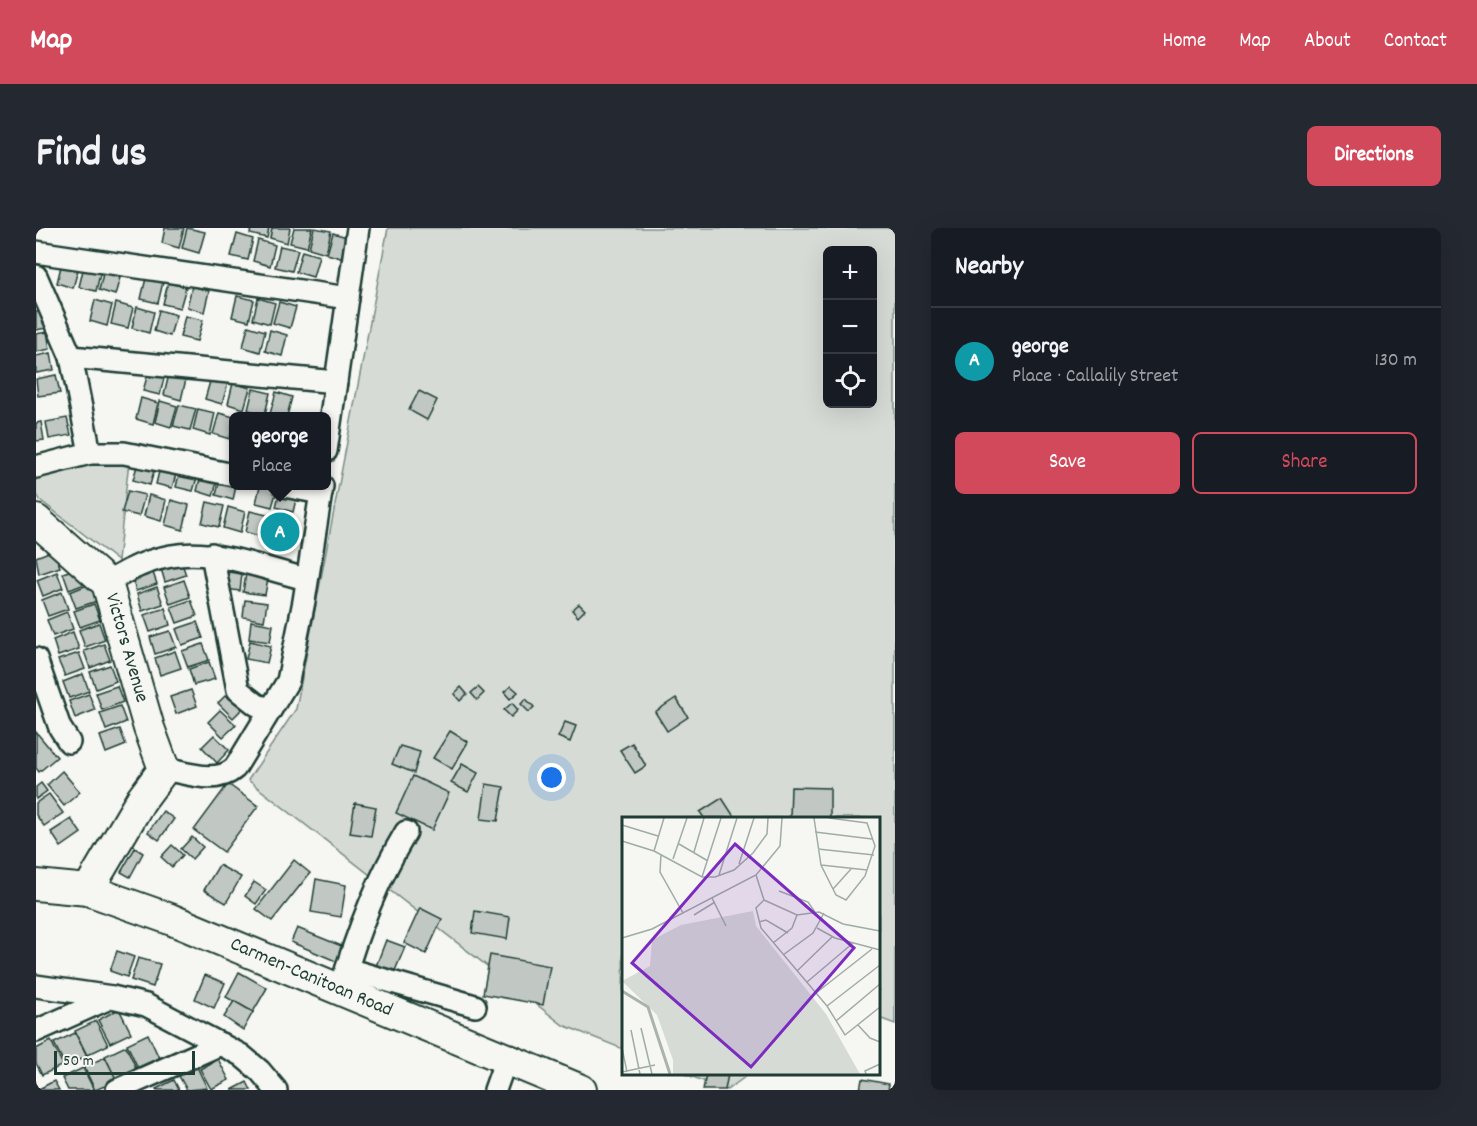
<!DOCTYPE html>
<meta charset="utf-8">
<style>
:root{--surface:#171b24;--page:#242831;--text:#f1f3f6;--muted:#9ea1a6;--line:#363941;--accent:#d1495b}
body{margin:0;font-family:Dekko,sans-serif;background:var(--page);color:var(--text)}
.controls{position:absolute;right:18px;top:18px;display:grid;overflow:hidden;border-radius:9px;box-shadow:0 6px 24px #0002}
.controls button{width:54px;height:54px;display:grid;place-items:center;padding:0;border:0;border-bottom:2px solid var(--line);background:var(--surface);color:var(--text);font:30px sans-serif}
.scale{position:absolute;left:18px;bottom:15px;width:141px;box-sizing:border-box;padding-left:6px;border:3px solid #1f3d34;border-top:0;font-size:16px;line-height:21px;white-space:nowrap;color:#1f3d34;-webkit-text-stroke:4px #f6f6f2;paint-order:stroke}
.you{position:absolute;left:516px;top:550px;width:21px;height:21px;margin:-15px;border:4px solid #fff;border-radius:50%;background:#1a73e8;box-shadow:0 0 0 9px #1a73e833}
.badge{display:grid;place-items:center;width:39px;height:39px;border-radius:50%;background:var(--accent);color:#fff;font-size:20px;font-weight:700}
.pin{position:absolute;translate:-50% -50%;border:3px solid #fff;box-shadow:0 2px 6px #0006}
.popup{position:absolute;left:193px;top:184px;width:102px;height:78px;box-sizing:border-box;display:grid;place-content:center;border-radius:9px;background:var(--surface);filter:drop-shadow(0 2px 4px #0005);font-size:20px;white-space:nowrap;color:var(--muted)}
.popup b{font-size:22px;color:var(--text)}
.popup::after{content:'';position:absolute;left:50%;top:100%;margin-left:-12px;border:12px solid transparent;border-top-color:var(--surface)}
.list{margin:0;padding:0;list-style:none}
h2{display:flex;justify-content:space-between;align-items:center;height:78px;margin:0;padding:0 24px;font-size:26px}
h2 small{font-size:20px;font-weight:400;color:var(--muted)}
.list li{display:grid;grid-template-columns:39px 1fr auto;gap:18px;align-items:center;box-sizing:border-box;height:108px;padding:0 24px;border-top:2px solid var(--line)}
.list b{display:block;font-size:22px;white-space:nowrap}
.list p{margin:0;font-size:20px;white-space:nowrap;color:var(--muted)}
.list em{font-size:20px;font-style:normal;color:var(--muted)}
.actions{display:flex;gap:12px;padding:18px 24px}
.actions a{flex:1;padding:14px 0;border:2px solid var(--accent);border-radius:9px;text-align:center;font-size:21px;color:var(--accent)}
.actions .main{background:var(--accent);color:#fff}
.icon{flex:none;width:33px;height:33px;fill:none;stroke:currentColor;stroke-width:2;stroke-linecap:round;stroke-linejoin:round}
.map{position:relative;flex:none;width:859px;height:862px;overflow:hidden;border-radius:9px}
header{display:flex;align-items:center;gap:36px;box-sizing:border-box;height:84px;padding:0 30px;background:var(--accent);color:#fff}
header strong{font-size:28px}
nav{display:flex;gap:33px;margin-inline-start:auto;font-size:21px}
.intro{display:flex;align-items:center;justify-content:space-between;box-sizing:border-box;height:144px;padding:0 36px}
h1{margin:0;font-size:42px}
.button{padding:15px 27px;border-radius:9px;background:var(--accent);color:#fff;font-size:21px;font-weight:700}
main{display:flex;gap:36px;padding:0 36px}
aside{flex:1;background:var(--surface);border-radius:9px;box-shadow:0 6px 24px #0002}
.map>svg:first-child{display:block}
.green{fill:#d6dbd6;stroke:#7a8c85;stroke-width:1.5;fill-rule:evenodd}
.building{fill:#c1c8c3;stroke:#1f3d34;stroke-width:1.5}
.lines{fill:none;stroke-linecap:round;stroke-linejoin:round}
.street-casing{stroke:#1f3d34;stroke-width:26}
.secondary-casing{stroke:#1f3d34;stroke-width:34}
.street{stroke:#f6f6f2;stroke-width:21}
.secondary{stroke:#f6f6f2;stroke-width:30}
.labels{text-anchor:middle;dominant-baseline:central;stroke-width:4.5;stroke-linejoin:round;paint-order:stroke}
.street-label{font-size:20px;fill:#1f3d34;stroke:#f6f6f2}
.inset-river{fill:none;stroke:#aab3ae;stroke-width:3}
.inset-road{fill:none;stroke:#a0aca6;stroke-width:1.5}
.view{fill:#7b2cbf;fill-opacity:0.15;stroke:#7b2cbf;stroke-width:3}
.inset-edge{fill:none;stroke:#1f3d34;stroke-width:3}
</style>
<header>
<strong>Map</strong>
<nav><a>Home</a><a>Map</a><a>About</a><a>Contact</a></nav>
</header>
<div class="intro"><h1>Find us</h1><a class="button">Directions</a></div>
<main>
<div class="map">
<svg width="859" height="862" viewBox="0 0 859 862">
<rect width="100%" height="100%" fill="#f6f6f2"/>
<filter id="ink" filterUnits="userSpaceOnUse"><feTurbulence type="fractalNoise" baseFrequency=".0167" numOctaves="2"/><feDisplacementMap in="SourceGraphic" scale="12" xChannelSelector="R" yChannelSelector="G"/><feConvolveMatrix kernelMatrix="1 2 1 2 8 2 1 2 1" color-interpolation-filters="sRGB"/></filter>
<g filter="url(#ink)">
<g class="green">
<path d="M352,0H859V796L843,790L842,590H588L587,821L527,797L212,552L260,481ZM792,22H836V176H792Z"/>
<path d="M68,232L93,233L82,333L4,272L0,264V248Z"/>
<path d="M649,846H713L691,862Z"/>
</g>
<g class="building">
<path d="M129,0H148L143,20L126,15Z"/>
<path d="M151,0L169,4L163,25L146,20Z"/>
<path d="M215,0H233L231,10L214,6Z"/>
<path d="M236,0H254L251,15L234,10Z"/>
<path d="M258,0H276L271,19L254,15Z"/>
<path d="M278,0L295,3L290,25L273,20Z"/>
<path d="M297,5L314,10L308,31L291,26Z"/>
<path d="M201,6L217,11L212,32L195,28Z"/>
<path d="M222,12L239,17L234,38L217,33Z"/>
<path d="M244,18L262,22L256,43L239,39Z"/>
<path d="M266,23L283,28L277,49L260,44Z"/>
<path d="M26,34L43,38L37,60L21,55Z"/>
<path d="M48,38L65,42L60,63L43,59Z"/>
<path d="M68,42L85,46L79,67L63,62Z"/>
<path d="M110,50L127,54L122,75L105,71Z"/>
<path d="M132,55L150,59L144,80L127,76Z"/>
<path d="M156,58L173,63L168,84L151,79Z"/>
<path d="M201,68L218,72L213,93L196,89Z"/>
<path d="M222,70L239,75L234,96L217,91Z"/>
<path d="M59,72L76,77L71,98L54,93Z"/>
<path d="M243,74L260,79L254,100L237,95Z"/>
<path d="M80,75L97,80L92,100L75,96Z"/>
<path d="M101,79L118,84L113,105L96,100Z"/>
<path d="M123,82L140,87L134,108L118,103Z"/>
<path d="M7,83L10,100L0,102V84Z"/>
<path d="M149,88L167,92L161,113L144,109Z"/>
<path d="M212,98L229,103L224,124L207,119Z"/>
<path d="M234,102L251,107L246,128L229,123Z"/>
<path d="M11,104L14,121L0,124V106Z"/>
<path d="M15,125L18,142L0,145V128Z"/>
<path d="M113,142L129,146L124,167L107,163Z"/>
<path d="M133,146L150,151L145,172L128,167Z"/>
<path d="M20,147L24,165L2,168L0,151Z"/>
<path d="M175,150L192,155L186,176L169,171Z"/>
<path d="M197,155L214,160L208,181L192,176Z"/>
<path d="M217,161L234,165L229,186L212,182Z"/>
<path d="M383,163L401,172L391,192L373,182Z"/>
<path d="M240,164L256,169L251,188L234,186Z"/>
<path d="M105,170L122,175L117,196L100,191Z"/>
<path d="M124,173L141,178L135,199L119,194Z"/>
<path d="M143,177L160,181L154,202L137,198Z"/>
<path d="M162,181L179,185L174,207L157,202Z"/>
<path d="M183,185L198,189L194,211L177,206Z"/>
<path d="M31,190L35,207L13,211L10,194Z"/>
<path d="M5,194L8,212L0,213V195Z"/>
<path d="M103,231L120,236L114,257L97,252Z"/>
<path d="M125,235L142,239L136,260L120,256Z"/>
<path d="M145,238L163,243L157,263L140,259Z"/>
<path d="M166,242L183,247L177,268L161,263Z"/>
<path d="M185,247L198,250V258H200L197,272L180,267Z"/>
<path d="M224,258H242L236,279L220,275Z"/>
<path d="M245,258L262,263L257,284L240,279Z"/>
<path d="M92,263L109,267L103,288L86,284Z"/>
<path d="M113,267L130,272L125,293L108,288Z"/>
<path d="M135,272L153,277L147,302L129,297Z"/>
<path d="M171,274L188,278L183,299L166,295Z"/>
<path d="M192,279L209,284L204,305L187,300Z"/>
<path d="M214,283L231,287L226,309L209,304Z"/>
<path d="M238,289L254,294L250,320L234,314Z"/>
<path d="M18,322L24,339L3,346L0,329Z"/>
<path d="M144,330L150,347L129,354L124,337Z"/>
<path d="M48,338L54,354L33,362L27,345Z"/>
<path d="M115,339L121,356L100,363L95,346Z"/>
<path d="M185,343L206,346L204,363L182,360Z"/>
<path d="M21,344L27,360L7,368L1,352Z"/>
<path d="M210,346L232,350L229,367L207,364Z"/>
<path d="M148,352L154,369L134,376L128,359Z"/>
<path d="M54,356L61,373L40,380L34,364Z"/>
<path d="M121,359L127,376L106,383L101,366Z"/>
<path d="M26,364L32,381L12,388L6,372Z"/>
<path d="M155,372L161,388L141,395L135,379Z"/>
<path d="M209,372L231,375L228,393L207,389Z"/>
<path d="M58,376L64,392L44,399L38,383Z"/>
<path d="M543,376L549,382L542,389L536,382Z"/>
<path d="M129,380L134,397L114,404L108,387Z"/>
<path d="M31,384L37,401L17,408L11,392Z"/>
<path d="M215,393L237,397L234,414L213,411Z"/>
<path d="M161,394L167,410L146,417L140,401Z"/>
<path d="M63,395L69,412L49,419L43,402Z"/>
<path d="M134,403L140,419L119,426L114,409Z"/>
<path d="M37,404L43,421L22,428L17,412Z"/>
<path d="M214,413L235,418L231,435L210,431Z"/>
<path d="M68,416L74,432L54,440L48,423Z"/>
<path d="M167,416L173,432L152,439L146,423Z"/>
<path d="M139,423L145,440L124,447L119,430Z"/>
<path d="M43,425L49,441L29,448L22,432Z"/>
<path d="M173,434L179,451L158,457L153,441Z"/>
<path d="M74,437L80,453L60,461L54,444Z"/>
<path d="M47,446L53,463L33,470L27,454Z"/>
<path d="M81,458L87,474L66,482L60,465Z"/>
<path d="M475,458L482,464L474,471L468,464Z"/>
<path d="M425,459L431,466L424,473L418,466Z"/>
<path d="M442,459L448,465L441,472L435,465Z"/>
<path d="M155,462L161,478L140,486L134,469Z"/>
<path d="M194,463L209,478L197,490L182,475Z"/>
<path d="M53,466L59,482L39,490L33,473Z"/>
<path d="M640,470L652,489L631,503L619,484Z"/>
<path d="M490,471L498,479L493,484L485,476Z"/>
<path d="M476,475L482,482L475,489L468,482Z"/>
<path d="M84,478L90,494L70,502L64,485Z"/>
<path d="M184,482L200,497L187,509L172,494Z"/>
<path d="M529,494L540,498L534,514L522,509Z"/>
<path d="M84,501L90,517L70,525L64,508Z"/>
<path d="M414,503L432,514L416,541L397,530Z"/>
<path d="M0,504L21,529L3,544L0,540Z"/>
<path d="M178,507L193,522L181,535L166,519Z"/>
<path d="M596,515L610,538L599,545L584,522Z"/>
<path d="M364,518L384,524L378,545L356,536Z"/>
<path d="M426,536L442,545L432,564L415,555Z"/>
<path d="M26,543L44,564L28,578L11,557Z"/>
<path d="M377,548L413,565L396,602L360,585Z"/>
<path d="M5,555L11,563L0,571V559Z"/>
<path d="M192,556L222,578L188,624L158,602Z"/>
<path d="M450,556L468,559L462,593L445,591Z"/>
<path d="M755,559L794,560V590H754Z"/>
<path d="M13,566L27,585L8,598L0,587V575Z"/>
<path d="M686,570L699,590H668L664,584Z"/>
<path d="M319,575L340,579L335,608L314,605Z"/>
<path d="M127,583L138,591L123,612L112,604Z"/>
<path d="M35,591L45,605L25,619L15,604Z"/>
<path d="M156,609L167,619L156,631L145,621Z"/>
<path d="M136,617L147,627L136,639L125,629Z"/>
<path d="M99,620L107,625L94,649L85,644Z"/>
<path d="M258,632L274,645L236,693L220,681Z"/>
<path d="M183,637L205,649L190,675L168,662Z"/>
<path d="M280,651L310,657L305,689L275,684Z"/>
<path d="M218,654L230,662L220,676L209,668Z"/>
<path d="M384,680L406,691L390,726L368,715Z"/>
<path d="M439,683L474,689L471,711L436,705Z"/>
<path d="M261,700L308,719L302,734L255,714Z"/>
<path d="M350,712L369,719L358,745L340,738Z"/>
<path d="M81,723L98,729L91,749L74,743Z"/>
<path d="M454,727L514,738L507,777L447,766Z"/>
<path d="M102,730L124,736L117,759L95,752Z"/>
<path d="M203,744L231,760L217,784L190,769Z"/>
<path d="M169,747L189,755L178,780L159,771Z"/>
<path d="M198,773L217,784L207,802L188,789Z"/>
<path d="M83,781L95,805L74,815L62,792Z"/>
<path d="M60,793L72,817L51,827L39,803Z"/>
<path d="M39,805L51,828L30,839L18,815Z"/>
<path d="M112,806L123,830L102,840L91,816Z"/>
<path d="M15,813L27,837L6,847L0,835V821Z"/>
<path d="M90,818L101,842L80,852L69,828Z"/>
<path d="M69,829L81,853L59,862L48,839Z"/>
<path d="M182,831L193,852L175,861L164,841Z"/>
<path d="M161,839L171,860L151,862L143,848Z"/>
<path d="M47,840L58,862H32L26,850Z"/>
<path d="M670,846H692L689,862H667Z"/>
<path d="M826,851L853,856L852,862H824Z"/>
<path d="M138,852L143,862H121L120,861Z"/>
<path d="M18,853L23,862H1Z"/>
<path d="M211,854L215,862H196Z"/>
</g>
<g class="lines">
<defs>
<g id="street">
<path d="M0,24L312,70"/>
<path d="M0,48L35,129L54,225"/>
<path d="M35,129L300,154"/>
<path d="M290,223L322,0"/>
<path d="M0,239L54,225H88L198,247"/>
<path d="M248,258L285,265"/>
<path d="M176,326L202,462L221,477L235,481"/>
<path d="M71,355C146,305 192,331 270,351"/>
<path d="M0,431L24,500L33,514"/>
<path d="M128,541C151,545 180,557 199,540L252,453L268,373L286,258"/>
<path d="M311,741L439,778"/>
<path d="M0,758L76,769L110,777L205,827L224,843L240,862"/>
<path d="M304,763C320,707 340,654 370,604"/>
<path d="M0,803L76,769"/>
<path d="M81,862L185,816"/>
<path d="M459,862L470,831"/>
</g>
<g id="secondary">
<path d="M0,292L71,355L113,500L128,541L105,572L52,662"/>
<path d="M0,657L52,662L134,691L545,862"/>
</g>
</defs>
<use href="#street" class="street-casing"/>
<use href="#secondary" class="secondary-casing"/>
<use href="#street" class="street"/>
<use href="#secondary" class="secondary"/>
</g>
</g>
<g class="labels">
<g class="street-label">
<text transform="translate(90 420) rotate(74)">Victors Avenue</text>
<text transform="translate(275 750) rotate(23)">Carmen-Canitoan Road</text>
</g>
</g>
<g transform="translate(586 589)">
<rect width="258" height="258" fill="#f6f6f2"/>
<path d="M131,94L134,109L204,197L238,257H51V243L35,198L0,164L28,149L30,123L59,108Z" fill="#d6dbd6"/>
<path class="inset-river" d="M0,174L26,190L48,257"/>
<path class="inset-road" d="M192,1L199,48L214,78L224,83L243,59L253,29L245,6L207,1M0,8L36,19M193,15L250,22M0,24L32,34L42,1M57,27L86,44M196,32L252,38M32,34L80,60H93L112,53L131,36L145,17L146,1M72,35L82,1M39,37L38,55L61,96M51,42L65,1M117,47L132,1M199,48L245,53M97,58L115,1M134,58L142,83M80,60L99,1M211,72L229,52M157,74L186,85L193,95M90,81L104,109M142,83L134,91L139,111L205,189L223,218L258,190M142,83L175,98L197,95L221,107L258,114M72,98L93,85M137,105L144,103L166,116M195,111L213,121L258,133M0,121L30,112L134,58L158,29L160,1M151,126L170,111L175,98M161,138L191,116L202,96M175,154L210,120M185,165L231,126M194,176L250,132M205,189L258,148M214,204L258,167M236,208L248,221L258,225M19,211L30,257M9,213L18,257M0,231L5,255M0,255L33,248M244,257L243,254L258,247"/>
<path class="view" d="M113,27L232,131L129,250L10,146Z"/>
<rect width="258" height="258" class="inset-edge"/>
</g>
</svg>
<div class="controls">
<button>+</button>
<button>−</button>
<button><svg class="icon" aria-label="locate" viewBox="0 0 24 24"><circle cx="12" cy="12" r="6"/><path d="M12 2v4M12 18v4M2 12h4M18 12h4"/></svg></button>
</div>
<div class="scale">50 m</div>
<div class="you"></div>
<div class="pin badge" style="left:244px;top:304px;background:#0f9aa8">A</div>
<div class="popup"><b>george</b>Place</div>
</div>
<aside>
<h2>Nearby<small></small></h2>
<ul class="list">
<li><span class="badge" style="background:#0f9aa8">A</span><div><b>george</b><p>Place · Callalily Street</p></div><em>130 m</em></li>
</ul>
<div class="actions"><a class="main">Save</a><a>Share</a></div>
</aside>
</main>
